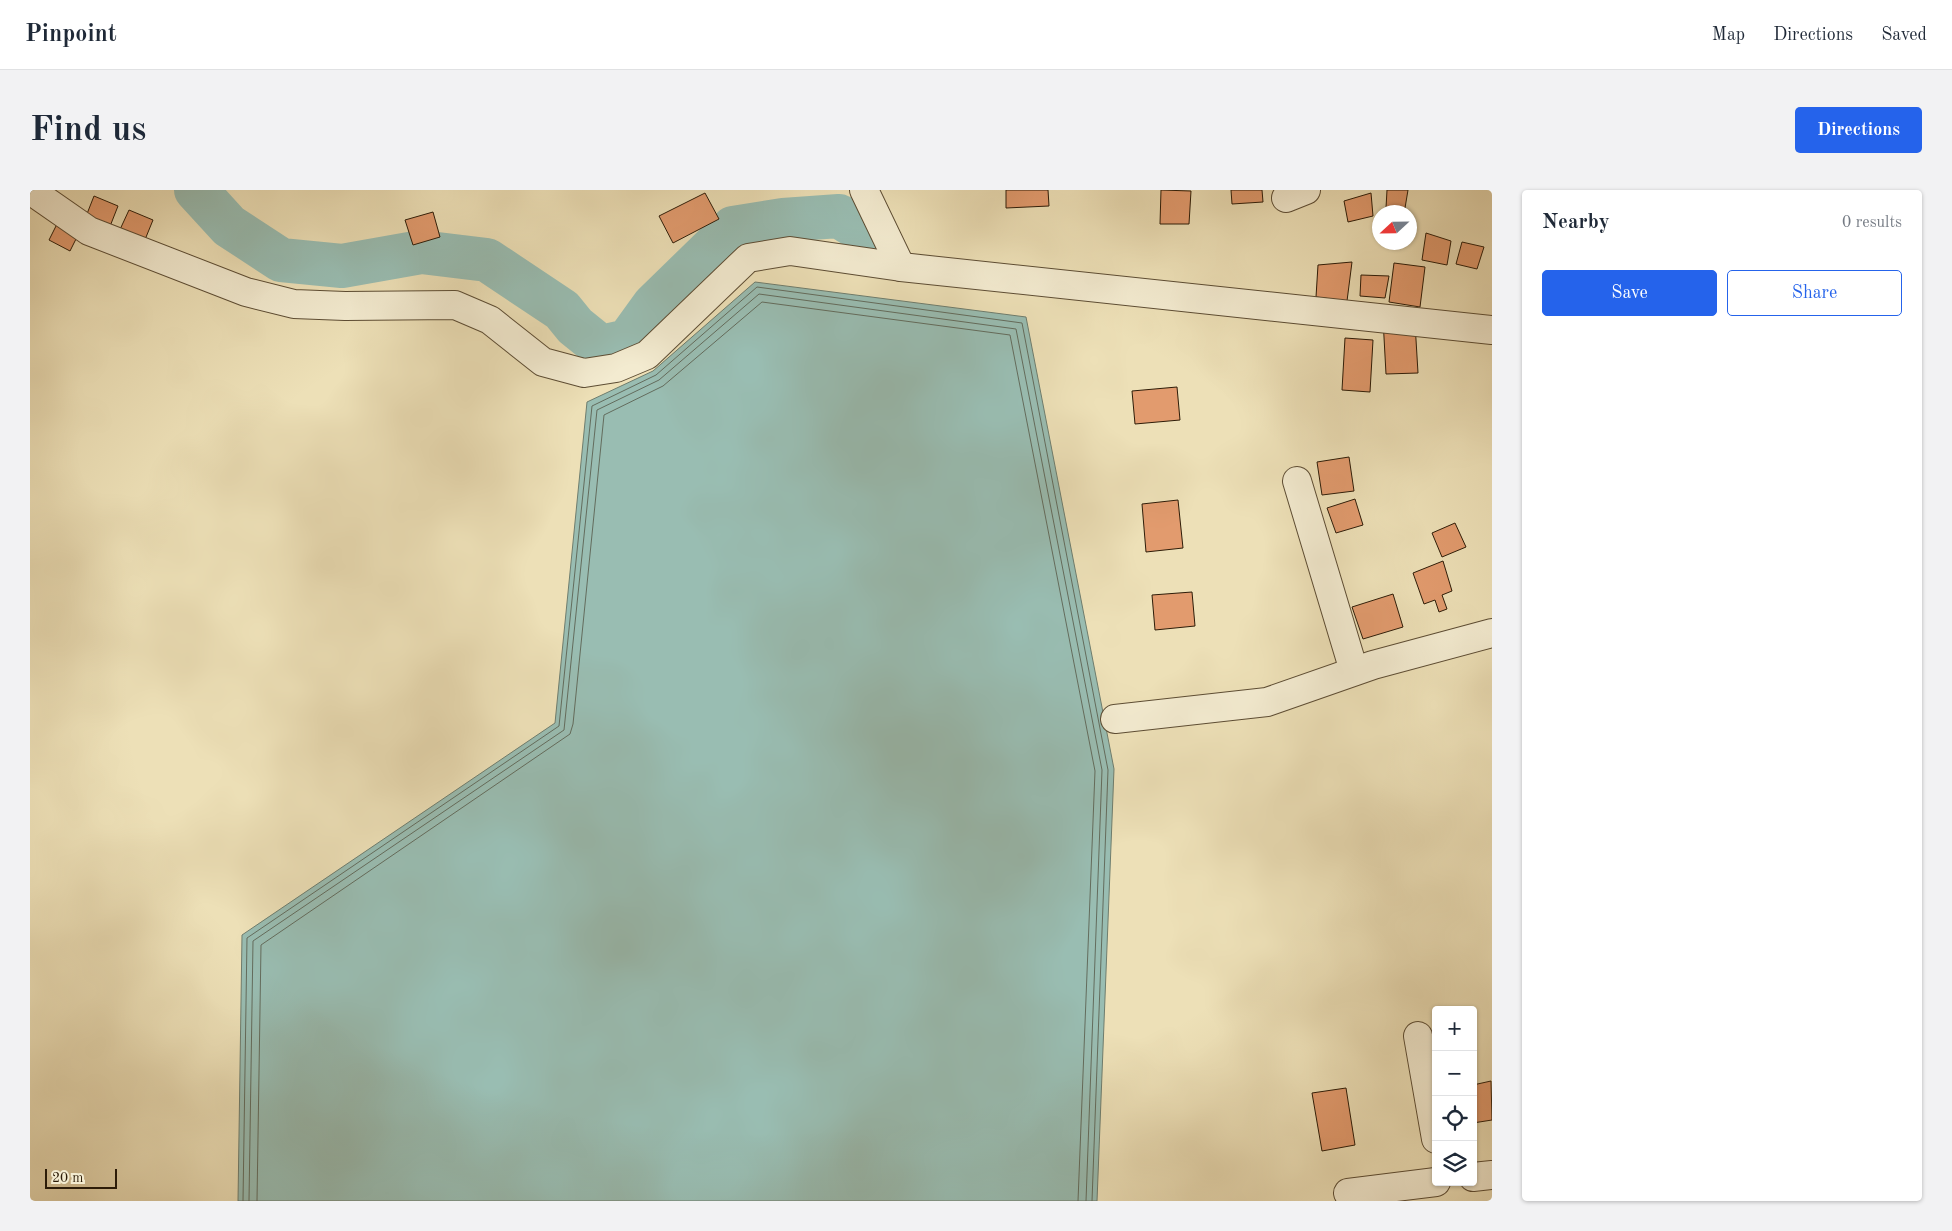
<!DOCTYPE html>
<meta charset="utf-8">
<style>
:root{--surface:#fff;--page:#f2f2f3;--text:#1f2937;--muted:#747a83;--line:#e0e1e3;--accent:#2563eb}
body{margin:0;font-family:"Old Standard TT",serif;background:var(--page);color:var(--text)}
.controls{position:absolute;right:15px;bottom:15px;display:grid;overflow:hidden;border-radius:5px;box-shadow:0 1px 4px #0004}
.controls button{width:45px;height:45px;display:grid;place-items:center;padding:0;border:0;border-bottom:1px solid var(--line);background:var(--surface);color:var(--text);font:25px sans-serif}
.compass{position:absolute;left:1342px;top:15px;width:45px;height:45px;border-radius:50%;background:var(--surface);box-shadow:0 1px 4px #0004;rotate:248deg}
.scale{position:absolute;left:15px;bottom:12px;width:72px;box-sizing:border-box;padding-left:5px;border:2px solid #2d1c08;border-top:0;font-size:14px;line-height:18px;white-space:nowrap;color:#2d1c08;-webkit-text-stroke:4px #f3ebd0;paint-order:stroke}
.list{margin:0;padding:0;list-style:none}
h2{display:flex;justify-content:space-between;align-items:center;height:65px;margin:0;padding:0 20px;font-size:21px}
h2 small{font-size:16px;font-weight:400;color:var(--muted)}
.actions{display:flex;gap:10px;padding:15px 20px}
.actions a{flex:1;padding:11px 0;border:1px solid var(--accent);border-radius:5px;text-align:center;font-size:18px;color:var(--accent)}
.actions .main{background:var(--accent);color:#fff}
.icon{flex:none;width:28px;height:28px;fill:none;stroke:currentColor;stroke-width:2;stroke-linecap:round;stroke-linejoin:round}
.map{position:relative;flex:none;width:1462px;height:1011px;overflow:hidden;border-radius:5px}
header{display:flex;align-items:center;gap:30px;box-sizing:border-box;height:70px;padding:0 25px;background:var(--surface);border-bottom:1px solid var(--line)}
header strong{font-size:24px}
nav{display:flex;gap:28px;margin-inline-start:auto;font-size:18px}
.intro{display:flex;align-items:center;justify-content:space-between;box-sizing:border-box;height:120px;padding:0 30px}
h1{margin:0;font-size:35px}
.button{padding:12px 22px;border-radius:5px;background:var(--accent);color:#fff;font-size:18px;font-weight:700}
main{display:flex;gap:30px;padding:0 30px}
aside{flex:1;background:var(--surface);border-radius:5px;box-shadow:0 1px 4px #0004}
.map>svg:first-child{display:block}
.water{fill:#99bdb2;stroke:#6e7d6e}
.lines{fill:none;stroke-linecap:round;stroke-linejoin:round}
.shore{stroke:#636c5d;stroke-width:1}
.river{stroke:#99bdb2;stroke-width:44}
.building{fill:#e29b6e;stroke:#2d1c08}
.minor-casing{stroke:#5d4d34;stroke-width:30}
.minor{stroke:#f3ebd0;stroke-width:28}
</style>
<header>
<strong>Pinpoint</strong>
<nav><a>Map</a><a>Directions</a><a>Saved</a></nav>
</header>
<div class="intro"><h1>Find us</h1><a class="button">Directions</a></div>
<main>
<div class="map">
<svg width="1462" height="1011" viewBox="0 0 1462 1011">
<rect width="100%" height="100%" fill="#ede0b7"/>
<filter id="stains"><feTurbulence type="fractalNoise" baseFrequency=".004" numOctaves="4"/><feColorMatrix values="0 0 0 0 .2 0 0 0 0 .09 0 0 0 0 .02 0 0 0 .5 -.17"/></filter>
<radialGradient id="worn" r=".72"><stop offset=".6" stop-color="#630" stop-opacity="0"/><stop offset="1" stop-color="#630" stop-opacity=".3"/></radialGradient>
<path class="water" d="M725,92L996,127L1084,579L1067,1011H208L212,745L525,533L557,212L623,181Z"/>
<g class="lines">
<g class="shore">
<path d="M213,1011L217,748L529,536L562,216L626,185L727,97L992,133L1078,580L1062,1011"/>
<path d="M219,1011L223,751L534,540L567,220L629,190L729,104L986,139L1072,580L1056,1011"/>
<path d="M227,1011L231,755L540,544L543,534L574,225L633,196L732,112L980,145L1065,581L1048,1011"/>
</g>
<path class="river" d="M166,0L199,36L251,70L312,76L391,62L457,70L532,120L545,136L571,157L598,151L624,115L703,38L753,30L809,26L844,48"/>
</g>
<g class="building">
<path d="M976,0H1018L1019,16L976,18Z"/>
<path d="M1131,0L1161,1L1159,34H1130Z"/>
<path d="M1201,0H1232L1233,12L1202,14Z"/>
<path d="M1357,0H1378L1375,18H1356Z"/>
<path d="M675,3L689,29L643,53L629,26Z"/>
<path d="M1341,3L1343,26L1318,32L1314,11Z"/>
<path d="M64,6L88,16L77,44L53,34Z"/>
<path d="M99,20L123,30L112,57L87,46Z"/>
<path d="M403,22L410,47L383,55L375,30Z"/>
<path d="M29,30L50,41L40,61L19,50Z"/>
<path d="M1396,43L1421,51L1417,75L1392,70Z"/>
<path d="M1432,52L1454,57L1447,79L1426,74Z"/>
<path d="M1322,72L1317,111L1286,107L1288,75Z"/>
<path d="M1364,73L1395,77L1390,117L1359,112Z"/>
<path d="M1331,85L1359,86L1355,108L1330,106Z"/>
<path d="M1353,129L1385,133L1388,183L1356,184Z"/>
<path d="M1315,148L1343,150L1340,202L1312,200Z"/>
<path d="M1147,197L1150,230L1105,234L1102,201Z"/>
<path d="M1319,267L1324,301L1292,305L1287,272Z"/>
<path d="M1325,309L1333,335L1306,343L1297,318Z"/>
<path d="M1148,310L1153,358L1116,362L1112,314Z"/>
<path d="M1425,333L1436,357L1412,367L1402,343Z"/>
<path d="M1413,371L1422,401L1412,405L1417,419L1409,422L1405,410L1394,414L1383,383Z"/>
<path d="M1162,402L1165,436L1125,440L1122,405Z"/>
<path d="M1363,404L1373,437L1333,449L1322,417Z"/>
<path d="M1461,891L1462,930L1443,933V895Z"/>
<path d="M1316,898L1325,955L1292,961L1282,903Z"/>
</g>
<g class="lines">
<defs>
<g id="minor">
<path d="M0,0L59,41L216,102L264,114L315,116L425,115L460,130L513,172L554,183L586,178L617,165L718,68L760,61L871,77L1462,140"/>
<path d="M834,0L871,77"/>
<path d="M1256,8L1276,0"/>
<path d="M1267,291L1324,481"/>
<path d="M1085,529L1237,512L1343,475L1462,443"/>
<path d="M1388,846L1406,949"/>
<path d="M1443,987L1462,985"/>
<path d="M1318,1003L1406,992"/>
</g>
</defs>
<use href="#minor" class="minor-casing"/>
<use href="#minor" class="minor"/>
</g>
<rect width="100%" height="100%" filter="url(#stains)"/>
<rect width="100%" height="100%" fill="url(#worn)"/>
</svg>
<div class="controls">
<button>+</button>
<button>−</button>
<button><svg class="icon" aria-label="locate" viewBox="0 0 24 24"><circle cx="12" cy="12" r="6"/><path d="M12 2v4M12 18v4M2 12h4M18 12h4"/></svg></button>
<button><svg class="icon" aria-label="layers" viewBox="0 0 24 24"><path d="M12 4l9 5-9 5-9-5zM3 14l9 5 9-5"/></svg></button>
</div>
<svg class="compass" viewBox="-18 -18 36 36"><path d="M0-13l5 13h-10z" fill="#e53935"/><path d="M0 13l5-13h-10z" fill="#747a83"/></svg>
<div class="scale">20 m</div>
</div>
<aside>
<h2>Nearby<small>0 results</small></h2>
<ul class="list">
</ul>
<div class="actions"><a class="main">Save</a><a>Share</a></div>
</aside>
</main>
